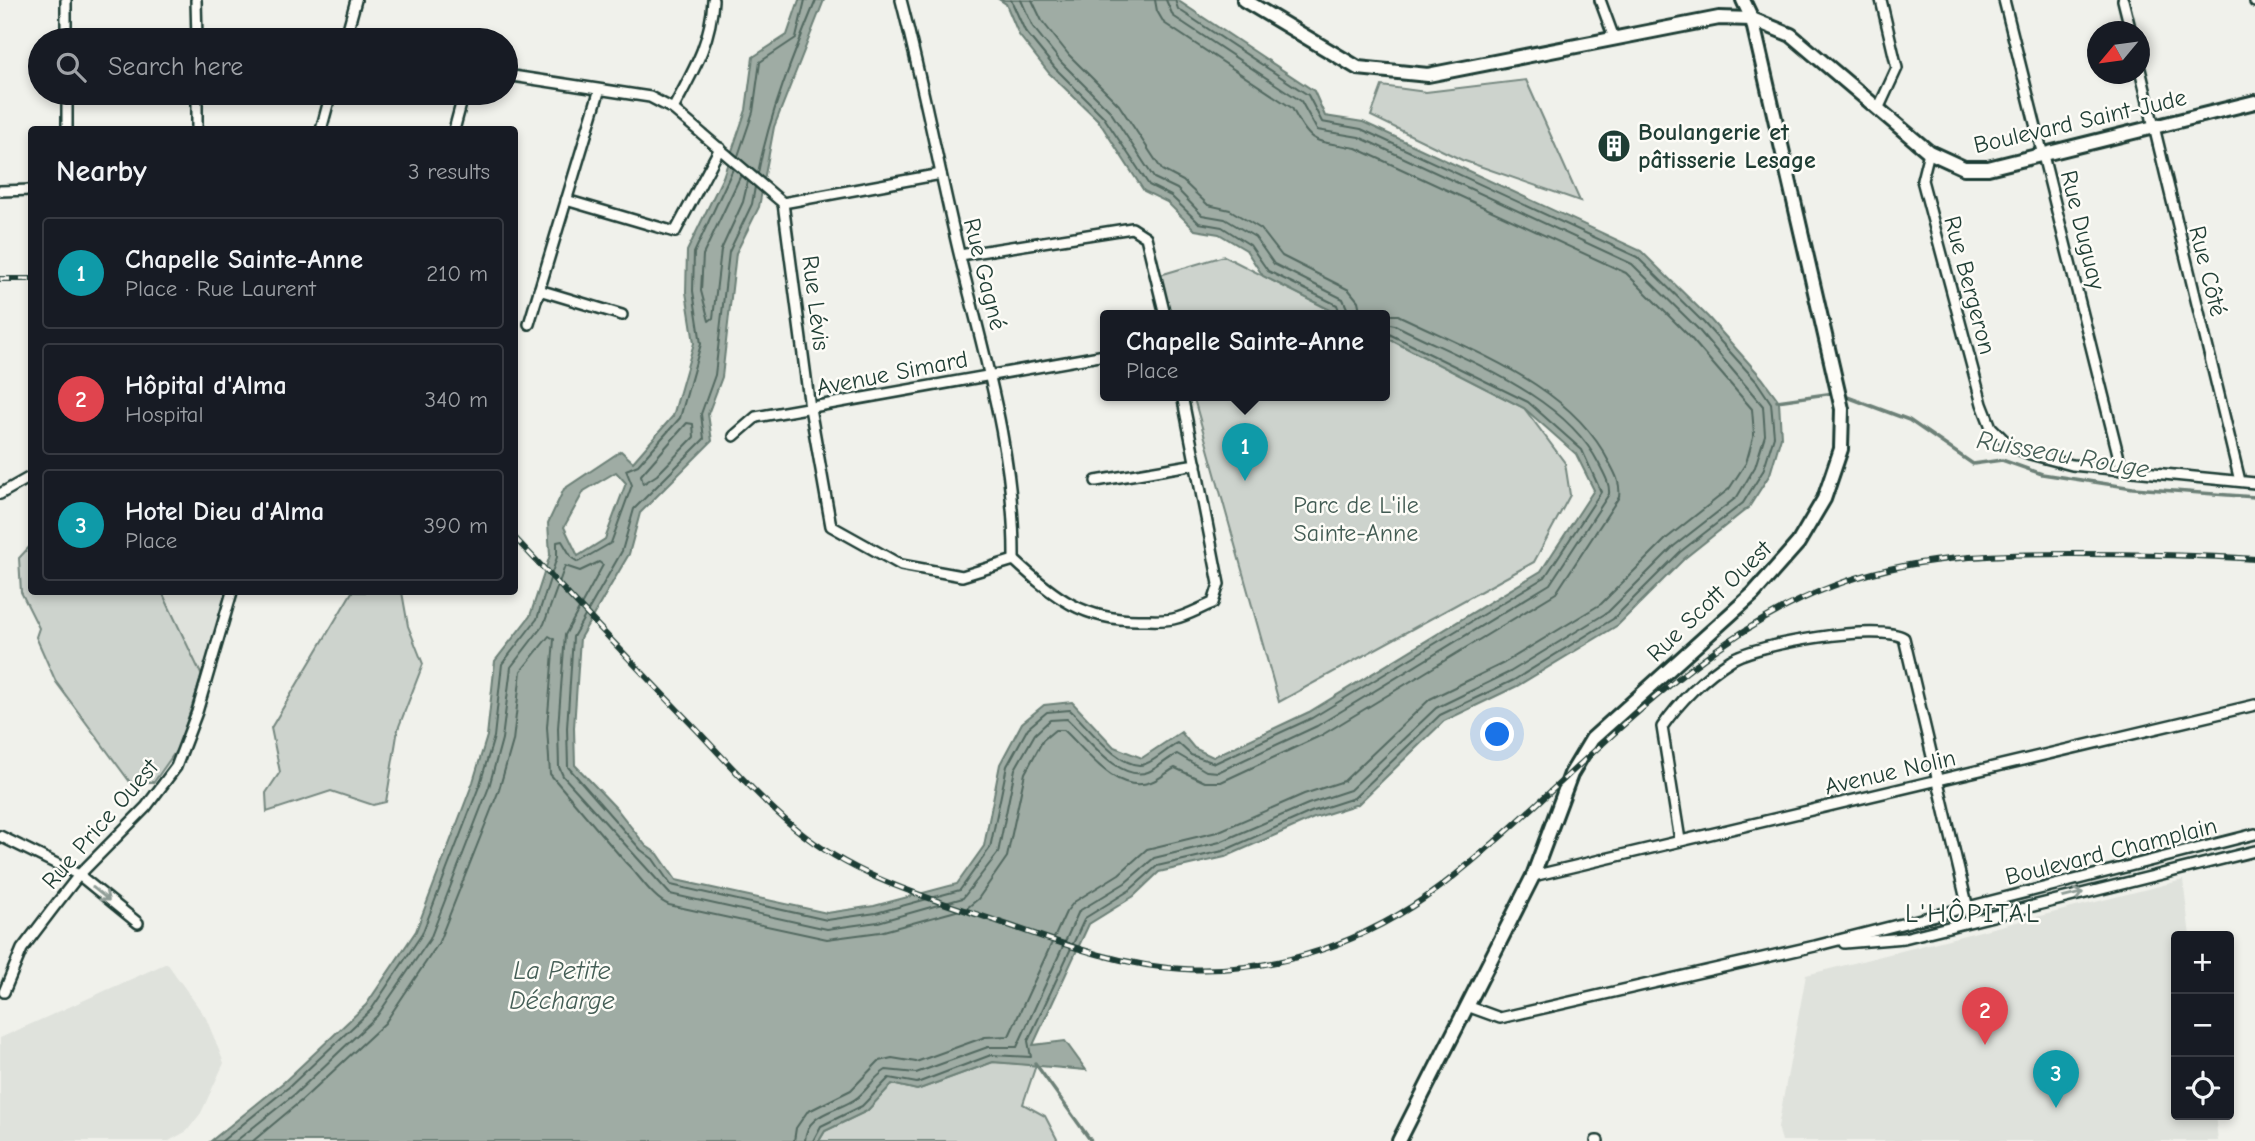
<!DOCTYPE html>
<meta charset="utf-8">
<style>
:root{--surface:#171b24;--page:#242831;--text:#f1f3f6;--muted:#9ea1a6;--line:#363941;--accent:#92a19f}
body{margin:0;font-family:"Comic Neue",sans-serif;background:var(--page);color:var(--text)}
.controls{position:absolute;right:21px;bottom:21px;display:grid;overflow:hidden;border-radius:7px;box-shadow:0 4px 10px #0003}
.controls button{width:63px;height:63px;display:grid;place-items:center;padding:0;border:0;border-bottom:2px solid var(--line);background:var(--surface);color:var(--text);font:35px sans-serif}
.compass{position:absolute;left:2087px;top:21px;width:63px;height:63px;border-radius:50%;background:var(--surface);box-shadow:0 4px 10px #0003;rotate:241deg}
.you{position:absolute;left:1498px;top:735px;width:24px;height:24px;margin:-18px;border:5px solid #fff;border-radius:50%;background:#1a73e8;box-shadow:0 0 0 10px #1a73e833}
.badge{display:grid;place-items:center;width:46px;height:46px;border-radius:50%;background:var(--accent);color:#fff;font-size:23px;font-weight:700}
.pin{position:absolute;translate:-50% -58px;filter:drop-shadow(0 2px 4px #0008)}
.pin::after{content:'';position:absolute;top:37px;width:24px;height:21px;background:inherit;clip-path:polygon(0 0,100% 0,50% 100%)}
.popup{position:absolute;left:1100px;top:310px;width:290px;height:91px;box-sizing:border-box;display:grid;place-content:center;border-radius:7px;background:var(--surface);filter:drop-shadow(0 2px 5px #0005);font-size:23px;white-space:nowrap;color:var(--muted)}
.popup b{font-size:26px;color:var(--text)}
.popup::after{content:'';position:absolute;left:50%;top:100%;margin-left:-14px;border:14px solid transparent;border-top-color:var(--surface)}
.list{margin:0;padding:0;list-style:none}
h2{display:flex;justify-content:space-between;align-items:center;height:91px;margin:0;padding:0 28px;font-size:30px}
h2 small{font-size:23px;font-weight:400;color:var(--muted)}
.list li{display:grid;grid-template-columns:46px 1fr auto;gap:21px;align-items:center;box-sizing:border-box;height:112px;margin:0 14px 14px;padding:0 14px;border:2px solid var(--line);border-radius:7px}
.list b{display:block;font-size:26px;white-space:nowrap}
.list p{margin:0;font-size:23px;white-space:nowrap;color:var(--muted)}
.list em{font-size:23px;font-style:normal;color:var(--muted)}
.icon{flex:none;width:38px;height:38px;fill:none;stroke:currentColor;stroke-width:2;stroke-linecap:round;stroke-linejoin:round}
.map{position:relative;flex:none;width:2255px;height:1141px;overflow:hidden}
.search{position:absolute;background:var(--surface);box-shadow:0 4px 10px #0003;left:28px;top:28px;width:490px;height:77px;display:flex;align-items:center;gap:18px;box-sizing:border-box;padding:0 24px;border-radius:38px;color:var(--muted);font-size:26px}
.panel{position:absolute;background:var(--surface);box-shadow:0 4px 10px #0003;left:28px;top:126px;width:490px;height:469px;border-radius:7px}
.map>svg:first-child{display:block}
.built{fill:#dfe2dc}
.green{fill:#cdd3cd;stroke:#768880;stroke-width:2}
.water{fill:#9faca4;stroke:#6c8077;stroke-width:2;fill-rule:evenodd}
.lines{fill:none;stroke-linecap:round;stroke-linejoin:round}
.shore{stroke:#526961;stroke-width:2}
.stream{stroke:#6c8077;stroke-width:3.5}
.minor-casing{stroke:#1f3d34;stroke-width:14}
.tertiary-casing{stroke:#1f3d34;stroke-width:18}
.minor{stroke:#fdfcf7;stroke-width:9}
.tertiary{stroke:#fdfcf7;stroke-width:12}
.rail-casing{stroke:#1f3d34;stroke-width:6}
.rail{stroke:#fdfcf7;stroke-width:3.5;stroke-dasharray:10;stroke-linecap:butt}
.oneway{stroke:#8e9c96}
.labels{text-anchor:middle;dominant-baseline:central;stroke-width:5;stroke-linejoin:round;paint-order:stroke}
.street-label{font-size:24px;fill:#1f3d34;stroke:#fdfcf7}
.poi-label{font-size:24px;font-weight:bold;fill:#1f3d34;stroke:#fdfcf7;text-anchor:start}
.park-label{font-size:24px;fill:#425b53;stroke:#fdfcf7}
.water-label{font-size:26px;font-style:italic;fill:#455e56;stroke:#fdfcf7}
.neighbourhood-label{font-size:26px;letter-spacing:2px;fill:#1f3d34;stroke:#fdfcf7}
</style>
<div class="map">
<svg width="2255" height="1141" viewBox="0 0 2255 1141">
<rect width="100%" height="100%" fill="#f0f1eb"/>
<filter id="ink" filterUnits="userSpaceOnUse"><feTurbulence type="fractalNoise" baseFrequency=".0143" numOctaves="2"/><feDisplacementMap in="SourceGraphic" scale="14" xChannelSelector="R" yChannelSelector="G"/><feConvolveMatrix kernelMatrix="1 2 1 2 8 2 1 2 1" color-interpolation-filters="sRGB"/></filter>
<g filter="url(#ink)">
<g class="built">
<path d="M162,592H227L202,676Z"/>
<path d="M2183,880L2190,936H2176V1115H2215L2218,1141H1782L1778,1127L1806,975Z"/>
<path d="M167,963L206,1018L224,1063L201,1113L187,1131L169,1141H0V1038Z"/>
</g>
<g class="green">
<path d="M1526,80L1580,201L1462,160L1371,116L1382,86L1426,92Z"/>
<path d="M1224,256L1340,315H1171L1160,275Z"/>
<path d="M1385,337L1524,408L1565,463L1570,495L1534,562L1279,702L1193,395H1385Z"/>
<path d="M31,545L32,592H162L202,676L178,748L154,782H130L56,682L36,637L39,628L21,592L19,558Z"/>
<path d="M352,592H402L408,626L423,664L398,729L386,802L373,805L331,791L267,812L266,793L280,772L271,728Z"/>
<path d="M993,1062L1036,1065L1023,1104L1045,1116L1058,1141H819L825,1131L867,1111L892,1084L917,1090Z"/>
</g>
<path class="water" d="M799,0H824L774,127L759,207L736,253L722,377L708,414L712,441L640,513L629,554L580,638L574,728L575,765L616,808L646,846L658,854L676,880L827,913L874,906L957,884L984,846L1000,764L1022,723L1044,705L1072,702L1114,747L1142,758L1181,732L1194,748L1213,757L1309,712L1541,571L1594,490L1576,454L1524,408L1385,337V315H1340L1263,276L1246,250L1219,234L1195,230L1167,202L1144,191L1098,120L1049,73L1019,35L1006,4L1000,0H1177L1314,91L1325,116L1363,122L1641,251L1708,317L1762,378L1779,401L1781,437L1770,474L1749,507L1685,558L1618,625L1517,686L1444,721L1358,804L1314,818L1225,857L1159,872L1134,896L1089,924L1033,1045L1065,1041L1086,1070L993,1062L917,1090L892,1084L867,1111L825,1131L819,1141H211L284,1082L366,1005L416,931L473,782L487,736L495,661L530,616L550,555L548,523L564,489L621,451L633,462L673,416L694,343L686,292L687,251L723,177L746,110L753,57L787,35ZM616,472L626,483L605,539L578,556L564,527L584,491Z"/>
<g class="lines">
<g class="shore">
<path d="M1011,0L1025,31L1055,68L1103,116L1149,185L1171,196L1199,223L1222,227L1250,245L1268,271L1337,305L1341,315"/>
<path d="M1021,0L1033,27L1061,62L1110,111L1154,178L1177,189L1202,215L1225,219L1255,237L1274,264L1343,299L1350,315"/>
<path d="M1032,0L1042,21L1069,55L1119,105L1162,170L1183,181L1208,205L1230,210L1261,229L1282,256L1349,290L1358,301L1361,315"/>
<path d="M738,156L753,112L760,62L796,38L805,0"/>
<path d="M758,173C770,112 793,56 816,0"/>
<path d="M741,175L703,255L701,291L709,321L713,318L721,250L743,202L748,181"/>
<path d="M755,187L752,204L729,252L715,375L701,414L704,439L634,509L622,551L573,637L567,728L568,767L641,850L653,859L671,885L827,920L876,913L960,890L990,848L1007,766L1028,728L1047,712L1070,710C1086,724 1121,772 1145,764C1157,760 1168,748 1178,743L1191,755L1215,763L1312,718L1545,577L1601,492L1582,450L1528,402L1385,332"/>
<path d="M687,423L693,424L694,437L657,475L643,484L641,475Z"/>
<path d="M222,1141L289,1087L371,1010L422,934L480,784L494,737L502,664L537,619L557,557V542L562,541L572,558L578,562L611,543L632,485L626,470L638,465L680,418L701,344L693,291L694,253L733,169"/>
<path d="M236,1141L295,1094L377,1016L430,939L489,787L502,739L511,667L544,624L565,566L580,571L599,562L603,565L565,635L558,728L559,767L563,776L670,894L827,929L878,922L963,898L998,853L1015,769L1035,734L1050,720L1067,719C1085,735 1119,783 1148,772C1158,768 1167,759 1177,754L1206,771L1218,772L1317,726L1550,584L1609,494C1610,483 1604,474 1599,464C1564,394 1462,359 1395,325L1385,323"/>
<path d="M253,1141L301,1101L385,1023L438,944L499,790L513,741L521,671L549,636L554,639L547,727L550,774L626,863C640,876 652,898 669,905L827,939L880,932L967,908L978,899L1007,857L1025,773L1043,740L1055,730H1064C1085,749 1115,795 1151,782C1160,779 1167,772 1175,768L1205,782H1221L1322,735L1556,593L1619,497C1621,483 1615,473 1609,462C1570,384 1471,351 1398,315H1375"/>
<path d="M794,1141L796,1128L807,1112L851,1090L879,1061L892,1058L916,1062L985,1037L1009,1036L1066,912L1074,902L1119,874L1147,849L1217,832L1304,794L1344,781L1430,699L1504,663L1601,604L1667,538L1729,489L1746,463L1754,434L1752,409L1689,336L1626,273L1356,148C1315,140 1312,147 1292,108L1164,23L1157,11L1155,0"/>
<path d="M805,1141C806,1111 840,1112 858,1097C868,1089 874,1077 886,1070L916,1073L988,1047H1017L1079,911L1125,883L1154,858L1220,842L1308,804L1350,790L1436,708L1510,672L1608,612L1674,546L1737,497L1755,467L1765,435L1763,406L1697,328L1632,264L1359,137L1317,130L1301,101L1173,16L1166,0"/>
<path d="M813,1141L821,1126L862,1106L889,1078L917,1083L991,1055L1031,1057L1028,1041L1085,918L1130,890L1157,866L1223,851L1311,812L1354,798L1440,715L1514,680L1613,619L1680,552L1743,503L1763,471L1774,436L1771,403L1757,382L1703,322L1637,257L1361,129L1322,122L1308,95L1178,9L1175,0"/>
</g>
<g class="stream">
<path d="M1842,395L1909,420L1973,464L2002,460L2042,474L2133,488L2255,497"/>
<path d="M1777,401L1834,393"/>
<path d="M1035,1063L1091,1141"/>
</g>
<defs>
<g id="minor">
<path d="M66,0V40"/>
<path d="M196,0L197,40"/>
<path d="M901,0C923,84 939,169 959,253C984,355 1015,454 1014,560"/>
<path d="M1600,0L1614,38"/>
<path d="M2004,0L2122,470"/>
<path d="M2123,0L2131,32"/>
<path d="M2255,0V2"/>
<path d="M345,40L356,0"/>
<path d="M2140,69L2240,481"/>
<path d="M506,75L650,97L673,109L783,203L941,174"/>
<path d="M67,93V130"/>
<path d="M197,93V130"/>
<path d="M1879,107L1897,68L1881,0"/>
<path d="M673,109C693,71 711,43 713,0"/>
<path d="M321,130L331,93"/>
<path d="M454,130L464,93"/>
<path d="M1929,152L1922,180L1982,404L1991,427L2010,446L2030,454L2072,465L2255,483"/>
<path d="M0,191L32,190"/>
<path d="M566,200L675,232L720,148"/>
<path d="M783,203L810,408L831,526L901,565L962,576L1014,560C1054,597 1084,621 1141,620C1151,620 1163,621 1173,619C1187,616 1200,608 1213,603L1219,584L1182,395"/>
<path d="M960,255L1132,228L1146,237L1165,315"/>
<path d="M539,290L622,315"/>
<path d="M529,324L599,92"/>
<path d="M734,436L756,417L1105,355"/>
<path d="M1096,481L1196,464"/>
<path d="M0,494L32,476"/>
<path d="M0,836L79,875L138,923"/>
<path d="M1680,840L1662,727C1679,702 1704,677 1731,660C1755,644 1880,623 1904,638L1971,921"/>
<path d="M1533,876L2255,705"/>
<path d="M1844,943L1904,938L2255,851"/>
<path d="M4,992L22,949L54,907L79,875L146,807L176,767L197,712L232,592"/>
<path d="M1467,1006L1500,1018L1815,946L2255,834"/>
<path d="M1596,1141H1598"/>
</g>
<g id="tertiary">
<path d="M1244,0L1358,68L1428,75L1719,18L1752,19L1791,35L1929,152L1964,168H1988L2255,102"/>
<path d="M1399,1141L1533,876L1571,774L1592,739L1753,594L1798,543L1824,499L1841,449L1842,409L1752,19L1743,0"/>
</g>
</defs>
<use href="#minor" class="minor-casing"/>
<use href="#tertiary" class="tertiary-casing"/>
<use href="#minor" class="minor"/>
<use href="#tertiary" class="tertiary"/>
<defs>
<g id="rail">
<path d="M0,279H32"/>
<path d="M514,537C575,601 635,666 696,729C728,763 760,799 796,829C851,874 913,893 979,915C1045,937 1114,966 1184,969C1277,974 1367,942 1440,887C1567,790 1681,643 1833,586C1911,556 1990,554 2072,554C2134,554 2194,555 2255,559"/>
</g>
</defs>
<use href="#rail" class="rail-casing"/>
<use href="#rail" class="rail"/>
</g>
<defs><path id="oneway-shaft" d="M-6 0H5M1.5-3L5.5 0L1.5 3" fill="none" stroke-width="1.6" stroke-linecap="round" stroke-linejoin="round" transform="scale(1.75)"/></defs>
<g class="oneway">
<use href="#oneway-shaft" transform="translate(101 894) rotate(39)"/>
<use href="#oneway-shaft" transform="translate(2073 895) rotate(-14)"/>
</g>
</g>
<defs>
<symbol id="building-disc" viewBox="-11 -11 22 22"><circle r="9.5" fill="#1f3d34" stroke="#fdfcf7"/><path d="M-4-6H4V6H1V3H-1V6H-4ZM-2.5-4.3h1.7v1.8h-1.7ZM.8-4.3h1.7v1.8H.8ZM-2.5-1h1.7V.8h-1.7ZM.8-1h1.7V.8H.8Z" fill="#fff"/></symbol>
</defs>
<g fill-rule="evenodd">
<use href="#building-disc" x="1595" y="127" width="38" height="38"/>
</g>
<g class="labels">
<g class="street-label">
<text transform="translate(2080 121) rotate(-13)">Boulevard Saint-Jude</text>
<text transform="translate(2083 230) rotate(76)">Rue Duguay</text>
<text transform="translate(2208 271) rotate(76)">Rue Côté</text>
<text transform="translate(985 274) rotate(76)">Rue Gagné</text>
<text transform="translate(1970 285) rotate(75)">Rue Bergeron</text>
<text transform="translate(816 303) rotate(83)">Rue Lévis</text>
<text transform="translate(892 373) rotate(-11)">Avenue Simard</text>
<text transform="translate(1709 601) rotate(-44)">Rue Scott Ouest</text>
<text transform="translate(1890 772) rotate(-13)">Avenue Nolin</text>
<text transform="translate(100 824) rotate(-49)">Rue Price Ouest</text>
<text transform="translate(2111 851) rotate(-14)">Boulevard Champlain</text>
</g>
<g class="poi-label">
<text x="1638" y="132">Boulangerie et<tspan x="1638" dy="28">pâtisserie Lesage</tspan></text>
</g>
<g class="park-label">
<text x="1356" y="505">Parc de L'ile<tspan x="1356" dy="28">Sainte-Anne</tspan></text>
</g>
<g class="water-label">
<text transform="translate(2063 455) rotate(10)">Ruisseau Rouge</text>
<text x="562" y="971">La Petite<tspan x="562" dy="30">Décharge</tspan></text>
</g>
<g class="neighbourhood-label">
<text x="1973" y="914">L'HÔPITAL</text>
</g>
</g>
</svg>
<div class="controls">
<button>+</button>
<button>−</button>
<button><svg class="icon" aria-label="locate" viewBox="0 0 24 24"><circle cx="12" cy="12" r="6"/><path d="M12 2v4M12 18v4M2 12h4M18 12h4"/></svg></button>
</div>
<svg class="compass" viewBox="-18 -18 36 36"><path d="M0-13l5 13h-10z" fill="#e53935"/><path d="M0 13l5-13h-10z" fill="#9ea1a6"/></svg>
<div class="you"></div>
<div class="pin badge" style="left:1245px;top:481px;background:#0f9aa8">1</div>
<div class="popup"><b>Chapelle Sainte-Anne</b>Place</div>
<div class="pin badge" style="left:1985px;top:1045px;background:#e0444e">2</div>
<div class="pin badge" style="left:2056px;top:1108px;background:#0f9aa8">3</div>
<div class="search"><svg class="icon" aria-label="search" viewBox="0 0 24 24"><circle cx="10" cy="10" r="6"/><path d="M15 15l6 6"/></svg>Search here</div>
<section class="panel">
<h2>Nearby<small>3 results</small></h2>
<ul class="list">
<li><span class="badge" style="background:#0f9aa8">1</span><div><b>Chapelle Sainte-Anne</b><p>Place · Rue Laurent</p></div><em>210 m</em></li>
<li><span class="badge" style="background:#e0444e">2</span><div><b>Hôpital d'Alma</b><p>Hospital</p></div><em>340 m</em></li>
<li><span class="badge" style="background:#0f9aa8">3</span><div><b>Hotel Dieu d'Alma</b><p>Place</p></div><em>390 m</em></li>
</ul>
</section>
</div>
